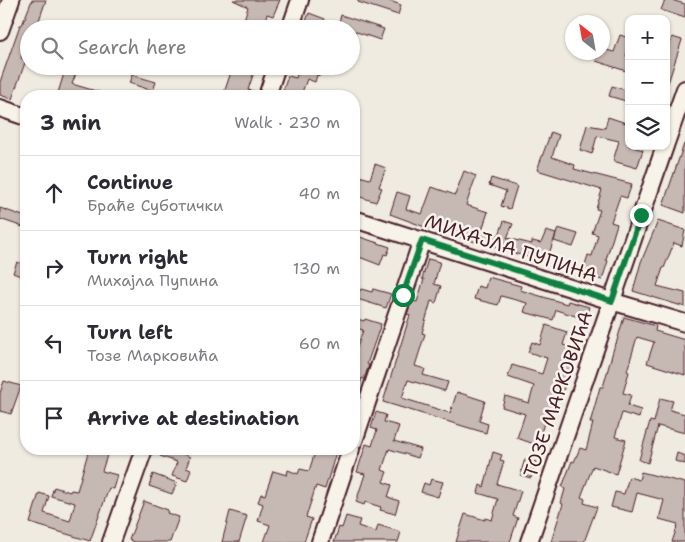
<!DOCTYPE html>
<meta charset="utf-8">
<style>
:root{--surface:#fff;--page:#f2f2f3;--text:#2b2b33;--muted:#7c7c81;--line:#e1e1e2}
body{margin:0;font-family:"Shantell Sans",sans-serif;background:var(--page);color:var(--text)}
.controls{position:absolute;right:15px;top:15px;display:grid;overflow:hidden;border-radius:10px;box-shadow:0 1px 4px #0004}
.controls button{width:45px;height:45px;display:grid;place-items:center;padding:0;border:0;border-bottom:1px solid var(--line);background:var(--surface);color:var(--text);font:25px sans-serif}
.compass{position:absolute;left:565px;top:15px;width:45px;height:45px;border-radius:50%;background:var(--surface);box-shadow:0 1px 4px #0004;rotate:329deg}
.stop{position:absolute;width:15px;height:15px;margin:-11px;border:4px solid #0b8043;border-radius:50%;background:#fff}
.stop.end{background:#0b8043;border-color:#fff;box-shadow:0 1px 5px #0008}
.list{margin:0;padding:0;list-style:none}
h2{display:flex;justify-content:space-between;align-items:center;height:65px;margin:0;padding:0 20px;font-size:21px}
h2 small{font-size:16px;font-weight:400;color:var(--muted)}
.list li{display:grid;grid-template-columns:32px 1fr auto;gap:15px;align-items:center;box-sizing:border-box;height:75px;padding:0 20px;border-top:1px solid var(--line)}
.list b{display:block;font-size:19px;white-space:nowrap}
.list p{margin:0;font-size:16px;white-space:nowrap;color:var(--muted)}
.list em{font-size:16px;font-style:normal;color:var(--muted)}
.icon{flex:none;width:28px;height:28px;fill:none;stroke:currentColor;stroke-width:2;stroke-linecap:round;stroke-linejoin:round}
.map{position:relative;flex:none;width:685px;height:542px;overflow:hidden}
.search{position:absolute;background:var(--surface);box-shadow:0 1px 4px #0004;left:20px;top:20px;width:340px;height:55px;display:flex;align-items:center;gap:12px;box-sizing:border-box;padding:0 18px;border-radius:28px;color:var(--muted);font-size:19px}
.panel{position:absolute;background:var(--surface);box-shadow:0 1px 4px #0004;left:20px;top:90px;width:340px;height:365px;border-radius:20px}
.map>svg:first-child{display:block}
.building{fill:#c6b8b3;stroke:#4a1f2b}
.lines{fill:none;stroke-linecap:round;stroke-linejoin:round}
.minor-casing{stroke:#4a1f2b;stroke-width:20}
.minor{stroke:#f7f3e8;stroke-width:16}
.route{stroke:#0b8043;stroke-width:6}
.labels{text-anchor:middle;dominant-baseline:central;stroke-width:5;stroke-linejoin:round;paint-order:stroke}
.street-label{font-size:19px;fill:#4a1f2b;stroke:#f7f3e8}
</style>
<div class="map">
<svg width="685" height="542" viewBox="0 0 685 542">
<rect width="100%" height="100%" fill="#f0ebe0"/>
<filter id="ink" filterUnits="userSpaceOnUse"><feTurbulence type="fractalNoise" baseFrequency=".02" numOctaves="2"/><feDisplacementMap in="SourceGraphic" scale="10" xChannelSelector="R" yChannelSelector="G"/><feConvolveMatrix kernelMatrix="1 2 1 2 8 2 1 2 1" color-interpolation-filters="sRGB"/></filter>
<g filter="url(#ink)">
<g class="building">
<path d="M32,0H46L36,29H29V38L21,58L26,60L12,99L0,95V82L20,25H22Z"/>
<path d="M233,0H280L273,16L267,14L263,29H241L248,7Z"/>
<path d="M358,0H387L401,5L398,15L358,2Z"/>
<path d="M665,0H671L685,4V18L661,10Z"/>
<path d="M309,13L325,19L321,29H303Z"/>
<path d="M341,15L384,29L380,40L351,30V29L338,26Z"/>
<path d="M620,35L629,38V47L626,56L629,57V72L596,61L598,52H602V49L614,52Z"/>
<path d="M672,37L682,40L668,83H666V43L670,44Z"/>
<path d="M233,66H256L248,90L258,92L257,96H223Z"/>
<path d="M297,66H323L320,76L317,75L315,82L307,79L301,95L297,93L296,96H281L288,76L296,78L299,68Z"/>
<path d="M66,67L77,71L72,84L106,94L105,96H57Z"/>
<path d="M132,75L156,82L153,91L129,83Z"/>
<path d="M612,86L629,91V102L609,96Z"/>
<path d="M608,117L629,124V146L643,150L637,168L613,161L619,141L597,136L592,154L580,150L587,125L605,128Z"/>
<path d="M551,132L559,135L552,157L575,165L574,169L632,184L627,198L620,196L611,222L617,224L606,260L608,261L602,280L582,274L588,255L592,256L598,235L592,233L600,210L596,209L602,190L537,170Z"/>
<path d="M684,144H685V213L663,205Z"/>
<path d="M375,164L386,168L379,187L382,188L376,202L354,195L355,175L370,179Z"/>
<path d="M464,171L476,176L466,205L488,212L482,230L499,235L504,221L513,224L507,238L532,244V241L541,243L546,231L556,234L546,262L506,251L485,243L484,245L434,228L433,230L390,214L397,192L410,196L406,209L422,214L432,187L455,195Z"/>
<path d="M491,178L517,186L510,209L501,206L506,191L489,185Z"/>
<path d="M0,208L26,217V228L0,219Z"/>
<path d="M658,221L685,230L682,246L674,243L664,268H663L657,286L685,293V307L633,291L641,262Z"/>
<path d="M558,228L578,234L573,247L554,241Z"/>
<path d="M354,235L390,247L387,255L384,254L380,265L354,255Z"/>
<path d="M428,259L440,262L434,284L441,286L436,303L431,301L422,333L425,334L415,366L425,369L423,375L448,382L445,391L408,380L402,398L450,413L457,392L485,401L479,421L488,424L486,433L383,402L410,315L407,314L412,301L417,302L424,279H422Z"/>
<path d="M17,262L26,265L23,277L13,273Z"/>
<path d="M488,277L521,286L520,290L567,304L568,301L589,307L585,319L556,310L553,320L524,312L527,303L501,296L498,305L474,299L478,286L485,288Z"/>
<path d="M354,289L360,291L361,289L372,292L373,289L391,294L386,308L354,298Z"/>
<path d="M624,317L656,326L655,331L685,340V375L647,363L654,342L637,337L627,371L629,372L623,393L631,395L628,406L641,410L639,418L622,413L615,437L626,440L616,474L593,466L581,497L585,499L584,503L597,507L584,542H551L563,504L561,503L565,489L562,487L572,461L574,462L580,448L586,450L593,423H590L600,387H603L615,344H616Z"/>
<path d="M354,318L364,321L365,319L381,324L367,364L369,365L364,379L362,378L356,400L354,399V356L363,330L354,327Z"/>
<path d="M546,325L567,332L563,345L573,348L571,355L575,356L562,394L559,393L550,422L545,420L537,445L517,438L525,414L502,407L505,396L529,403L534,386L508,377L512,365L542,374L547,358L528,352L532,342L540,345Z"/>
<path d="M4,381L21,386L11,414L0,411V393Z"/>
<path d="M660,398L673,401L670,410L685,414V433L658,426L648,463L639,460L650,421L654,422Z"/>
<path d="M376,412L386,415L384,422L399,426L394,441L421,449L418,458L389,449L382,470L387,472L383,482L392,485L388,497L399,501L395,514L380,510L381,507L365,502L364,505L356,502L365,474L357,472L366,444L372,446L377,430L371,428Z"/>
<path d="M89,449H109L102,471L117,475L113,489L109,488L90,541L30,523L39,493L49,496L44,513L70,521L75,503L51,496L54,487L70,492L71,490L77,491Z"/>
<path d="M162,449H182L181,453L190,457L186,468L191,470L187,481L172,476L177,462L160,456Z"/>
<path d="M316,449H337L325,489L316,486L306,517L312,519L304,542H264L270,525L258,521L263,504L258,502L261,494L265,495L273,471L287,475L288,470L298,474L300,469L309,471Z"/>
<path d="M493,452L502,455L500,460L504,461L497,484L521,491L513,516L518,518L510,542H456L465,514L485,520V518L492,520L498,499L478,493L480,485L484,487Z"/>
<path d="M677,453L685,456V464L675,461Z"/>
<path d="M525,459L536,462L531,478L520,475Z"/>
<path d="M641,472L685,483V542H672L678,524L659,519L664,500L637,493L632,512L611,507L615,492L624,494L629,477L639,480Z"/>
<path d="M153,474L177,483L172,494L149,486Z"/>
<path d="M431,479L443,482L438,497L421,492L424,483L429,485Z"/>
<path d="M144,501L168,510L167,513L179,517L170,542H134L129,540Z"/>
<path d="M230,511L247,516L239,542H222Z"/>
<path d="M346,516L360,520L358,526L376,532L378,525L401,532L398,542H334L339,527L342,528Z"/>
</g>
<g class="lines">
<defs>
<g id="minor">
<path d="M290,29L300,0"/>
<path d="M0,31L11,0"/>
<path d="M267,96L277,66"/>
<path d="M0,108L26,117"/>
<path d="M666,143L685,89"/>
<path d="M354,219L611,301L685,323"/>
<path d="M354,441L422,240"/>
<path d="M111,542L144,449"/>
<path d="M320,542L351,449"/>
<path d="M529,542L665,146"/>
</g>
</defs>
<use href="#minor" class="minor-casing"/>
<use href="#minor" class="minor"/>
</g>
</g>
<g class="lines" filter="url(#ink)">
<path class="route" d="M403,295L422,240L612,301L641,215"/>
</g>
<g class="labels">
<g class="street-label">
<text transform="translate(511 248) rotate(18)">МИХАЈЛА ПУПИНА</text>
<text transform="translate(558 394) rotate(-71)">ТОЗЕ МАРКОВИЋА</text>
</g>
</g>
</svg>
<div class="controls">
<button>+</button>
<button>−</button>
<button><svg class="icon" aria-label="layers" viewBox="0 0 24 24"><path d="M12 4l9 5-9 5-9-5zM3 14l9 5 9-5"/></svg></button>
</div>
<svg class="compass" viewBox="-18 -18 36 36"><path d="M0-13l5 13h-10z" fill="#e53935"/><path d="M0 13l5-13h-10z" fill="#7c7c81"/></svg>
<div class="stop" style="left:403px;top:295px"></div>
<div class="stop end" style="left:641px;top:215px"></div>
<div class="search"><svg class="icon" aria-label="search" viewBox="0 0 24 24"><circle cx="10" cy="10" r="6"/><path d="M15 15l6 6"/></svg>Search here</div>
<section class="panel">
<h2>3 min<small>Walk · 230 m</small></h2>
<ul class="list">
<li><svg class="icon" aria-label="ahead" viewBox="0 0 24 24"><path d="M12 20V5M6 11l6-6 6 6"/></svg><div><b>Continue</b><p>Браће Суботички</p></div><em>40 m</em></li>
<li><svg class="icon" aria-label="right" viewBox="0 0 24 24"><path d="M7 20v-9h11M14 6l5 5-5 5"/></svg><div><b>Turn right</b><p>Михајла Пупина</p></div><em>130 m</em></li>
<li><svg class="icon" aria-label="left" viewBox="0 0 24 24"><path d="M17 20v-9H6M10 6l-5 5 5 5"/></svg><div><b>Turn left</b><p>Тозе Марковића</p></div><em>60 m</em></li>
<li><svg class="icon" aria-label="arrive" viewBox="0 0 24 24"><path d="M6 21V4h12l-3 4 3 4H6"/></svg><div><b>Arrive at destination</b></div></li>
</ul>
</section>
</div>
